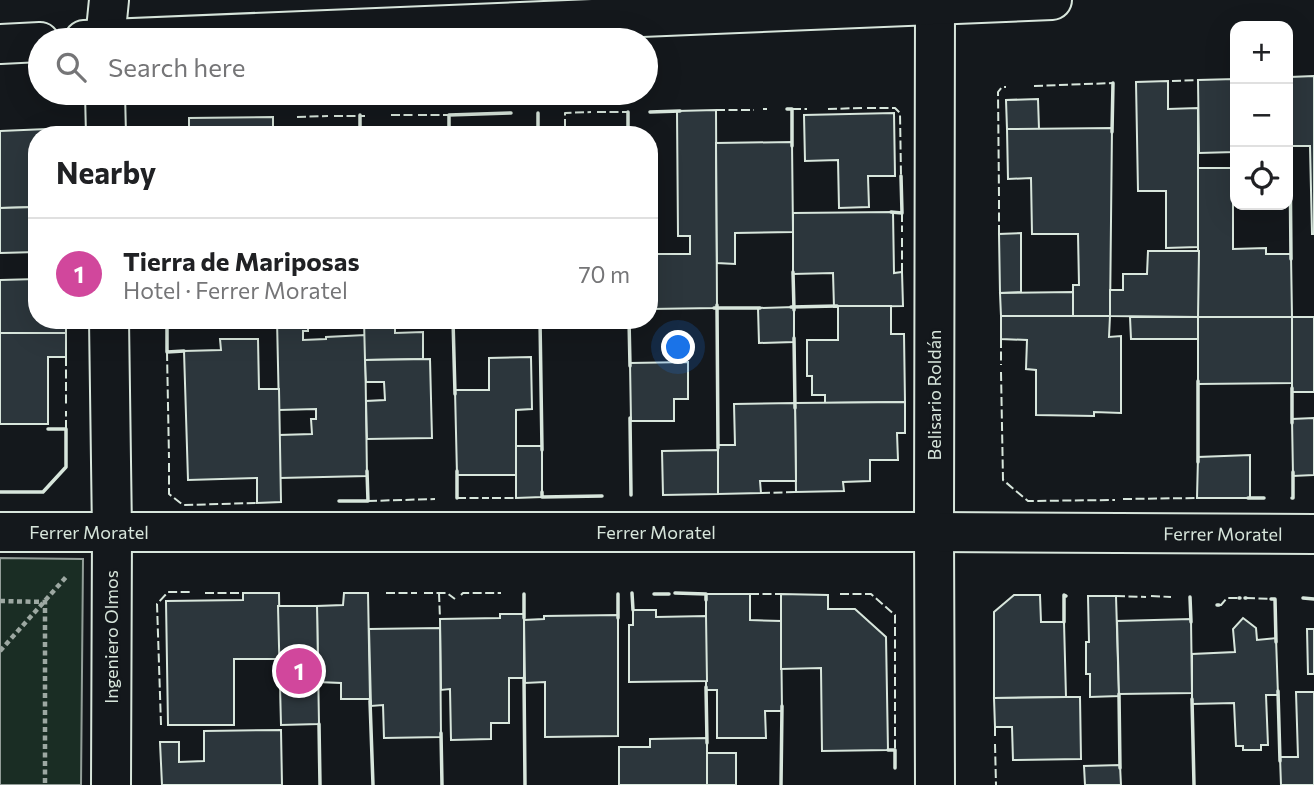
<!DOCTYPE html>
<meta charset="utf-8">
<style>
:root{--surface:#fff;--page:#f2f2f2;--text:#202124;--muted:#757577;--line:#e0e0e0;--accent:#0f766e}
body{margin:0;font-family:Commissioner,sans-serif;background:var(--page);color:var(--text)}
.controls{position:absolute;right:21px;top:21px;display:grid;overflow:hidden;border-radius:14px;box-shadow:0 7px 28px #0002}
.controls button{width:63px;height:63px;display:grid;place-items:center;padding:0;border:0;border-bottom:2px solid var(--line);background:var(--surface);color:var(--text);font:35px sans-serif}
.you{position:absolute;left:679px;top:348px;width:24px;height:24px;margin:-18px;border:5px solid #fff;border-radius:50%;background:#1a73e8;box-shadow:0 0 0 10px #1a73e833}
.badge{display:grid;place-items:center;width:46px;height:46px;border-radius:50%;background:var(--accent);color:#fff;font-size:23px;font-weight:700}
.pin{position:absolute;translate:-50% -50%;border:4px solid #fff;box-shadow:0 2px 7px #0006}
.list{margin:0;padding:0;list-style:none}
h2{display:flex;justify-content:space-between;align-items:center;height:91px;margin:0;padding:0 28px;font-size:30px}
h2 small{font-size:23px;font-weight:400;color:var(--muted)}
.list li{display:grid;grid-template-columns:46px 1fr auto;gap:21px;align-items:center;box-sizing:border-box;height:112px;padding:0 28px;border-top:2px solid var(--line)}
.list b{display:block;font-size:26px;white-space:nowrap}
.list p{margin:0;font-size:23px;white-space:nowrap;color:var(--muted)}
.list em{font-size:23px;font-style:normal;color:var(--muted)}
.icon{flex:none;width:38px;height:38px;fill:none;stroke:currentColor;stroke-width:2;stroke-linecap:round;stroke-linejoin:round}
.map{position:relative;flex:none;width:1314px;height:785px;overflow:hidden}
.search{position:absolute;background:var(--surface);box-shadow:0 7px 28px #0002;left:28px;top:28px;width:630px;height:77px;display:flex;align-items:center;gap:18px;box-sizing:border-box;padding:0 24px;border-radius:38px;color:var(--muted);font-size:26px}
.panel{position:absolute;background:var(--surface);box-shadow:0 7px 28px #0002;left:28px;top:126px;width:630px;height:203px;border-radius:28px}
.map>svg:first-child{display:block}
.green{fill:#1a2d24;stroke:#939e99;stroke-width:2}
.building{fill:#2c363c;stroke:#d8e6dc;stroke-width:2}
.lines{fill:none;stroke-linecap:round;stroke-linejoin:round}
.street-casing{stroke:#d8e6dc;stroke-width:42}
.secondary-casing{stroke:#d8e6dc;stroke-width:42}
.path{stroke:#9da8a2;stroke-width:4.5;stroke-dasharray:5 3.5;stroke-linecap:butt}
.street{stroke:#14181c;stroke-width:38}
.secondary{stroke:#14181c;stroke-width:38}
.fence{stroke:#d8e6dc;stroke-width:2;stroke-dasharray:9 3.5;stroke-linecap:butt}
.wall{stroke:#d8e6dc;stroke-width:3.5}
.labels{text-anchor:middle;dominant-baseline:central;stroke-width:5;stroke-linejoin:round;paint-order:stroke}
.street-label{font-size:18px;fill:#d8e6dc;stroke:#14181c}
</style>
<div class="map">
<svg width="1314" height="785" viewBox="0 0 1314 785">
<rect width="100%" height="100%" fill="#14181c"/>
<path class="green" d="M0,558L83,559L81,785H0Z"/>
<g class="building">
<path d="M1314,76V234H1312L1310,146H1290V77Z"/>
<path d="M1235,79V152L1199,153L1198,80Z"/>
<path d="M1168,81V109L1198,108V247L1166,248V191H1138L1136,82Z"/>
<path d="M1038,99L1039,129H1007L1006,100Z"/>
<path d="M716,110L717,308L649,309V254H690V236H678L677,111Z"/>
<path d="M894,113L895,176H868L869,207L839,208L838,160L805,161L804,115Z"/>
<path d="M273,117V135H189V118Z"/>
<path d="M628,127V135H565V128Z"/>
<path d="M1112,128L1110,316L1073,317V285H1079L1078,234H1032L1031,178L1008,179L1007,129Z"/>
<path d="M47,129L53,135H37V207L0,208V131Z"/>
<path d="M449,129V135H395V130Z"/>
<path d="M792,142L793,232L735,233V264L717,263L716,143Z"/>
<path d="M1198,168H1233V249L1266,248V254H1291L1292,317H1198Z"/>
<path d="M37,207V252L0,253V208Z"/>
<path d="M893,212L894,273L902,272L903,306L834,307L833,273L793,274V213Z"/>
<path d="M1021,233V292L1000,293L999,234Z"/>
<path d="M1148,251H1199L1198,317L1110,316V290H1123V274H1147Z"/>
<path d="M37,279V320H66V333H0V280Z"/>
<path d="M1073,292V317L1001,316L1000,293Z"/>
<path d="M838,306H891V334H904L905,402L825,403V395H812V376H807V340H838Z"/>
<path d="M794,307V342L759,343L758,308Z"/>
<path d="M1001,316H1110L1109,337L1121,336V413L1094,412V416L1036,415V370L1026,369L1027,340L1001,339Z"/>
<path d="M1130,317H1198V339H1131Z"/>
<path d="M1198,317H1292V383L1198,384Z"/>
<rect x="1292" y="317" width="22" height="75"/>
<path d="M277,320H308V331H303V340L326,339V337L365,335L367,476L280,478L279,435L312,434L311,419H316V409L279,410Z"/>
<path d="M364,320H395V333L423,332V359L365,360Z"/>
<path d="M0,333H66V357H48V424H0Z"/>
<path d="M220,339H258L259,389H279L281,502L257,503V478L188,480L184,351L221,350Z"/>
<path d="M531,357L532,409L516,410V475H457L455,390H489V358Z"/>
<path d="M430,359L432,438L367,439L366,401L385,400L384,382H366L365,360Z"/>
<path d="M688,362V399H674V421H631L630,363Z"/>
<path d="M905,402V433H897L898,460H870V481L843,482L844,491L796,492L795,403Z"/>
<path d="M795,403L796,481H760L761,493L718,494V445H735L734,404Z"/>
<path d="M1314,418V475L1293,476L1292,419Z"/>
<path d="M516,446H542V497L516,498Z"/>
<path d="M718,450V494L663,495L662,451Z"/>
<path d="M1250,455V498H1197L1198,457Z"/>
<path d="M243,593H279L280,659H234V725H168L166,601L243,600Z"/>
<path d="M344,593H368L370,699H341V683L318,682L317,606L343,605Z"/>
<path d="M706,594H750V620L781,621L782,711H765L766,738H717V690H706Z"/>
<path d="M781,594L828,595V609H855L886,637L888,750L822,751L821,668L781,669Z"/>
<path d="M1014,595H1040L1041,622H1064L1066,697L994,698V612Z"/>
<path d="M1088,596H1116L1119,696L1090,697V674H1086V642H1089Z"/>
<path d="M278,606H317L319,724L281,725Z"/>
<path d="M633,610H656V617L706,616L707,681L629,682V625H633Z"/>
<path d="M500,614H524V678H509V723H491V739L451,740L450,689L441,690L440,619L500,618Z"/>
<path d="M618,615V736L545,737V682L525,683L524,620L544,619V616Z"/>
<path d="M1243,618L1256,628L1257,640L1276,638L1278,695H1266L1268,745H1261V750H1243V746H1236L1234,703L1192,704V654L1235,652L1233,629Z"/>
<path d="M1191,619L1192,693L1119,694L1117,621Z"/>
<path d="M440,628L441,737L384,738L383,705L371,706L369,629Z"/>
<path d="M1307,629H1314V674H1308Z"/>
<path d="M1296,692H1314V785H1281L1280,757H1298Z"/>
<path d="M1066,697H1080L1081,759L1013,760L1012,727H995L994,698Z"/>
<path d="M281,730L282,785H162L160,742H179V762L204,761V731Z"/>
<path d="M707,738V785H619V747H650V739Z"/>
<rect x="707" y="753" width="29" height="32"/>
<path d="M1120,765L1121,785H1085L1084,766Z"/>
</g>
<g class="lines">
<defs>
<g id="street">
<path d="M935,5L934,532L935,785"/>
<path d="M105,40L109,0"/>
<path d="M105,93L106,135"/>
<path d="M109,320L112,532L111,785"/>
<path id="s1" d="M0,532H934L1314,534"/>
</g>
<g id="secondary">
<path d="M84,40L1052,0"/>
<path d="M0,44L40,42"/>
</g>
</defs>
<use href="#street" class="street-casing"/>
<use href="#secondary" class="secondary-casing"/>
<g class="path">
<path d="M0,601L45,602V785"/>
<path d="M0,651L67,576"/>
</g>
<use href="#street" class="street"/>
<use href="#secondary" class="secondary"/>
<g class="fence">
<path d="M1172,81L1198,80"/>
<path d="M1034,86L1113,83"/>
<path d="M867,108H895L900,113L901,176"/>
<path d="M763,109H767"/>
<path d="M792,109H807"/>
<path d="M828,109L862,108"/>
<path d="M716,110H754"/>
<path d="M597,112H628"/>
<path d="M391,115H413"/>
<path d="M418,115H449"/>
<path d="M334,116H365"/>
<path d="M297,117L328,116"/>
<path d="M565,128V113L591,112"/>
<path d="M999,196L998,92L1002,87H1006"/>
<path d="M999,200V234"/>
<path d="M902,213V232"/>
<path d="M902,272V238"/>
<path d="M1001,339V365"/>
<path d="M167,352L169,458"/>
<path d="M66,357V404"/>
<path d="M1001,372L1003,480L1028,501L1115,500"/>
<path d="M66,429V411"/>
<path d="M169,463V494L183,505L257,503"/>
<path d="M761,493L796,492"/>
<path d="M457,498H489"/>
<path d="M492,498H516"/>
<path d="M1123,499L1197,498"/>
<path d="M368,501L435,499"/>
<path d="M205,593H243"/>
<path d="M386,593H417"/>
<path d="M424,593H447L455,599"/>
<path d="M439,593L440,619"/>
<path d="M750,594H781"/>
<path d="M840,594H871L895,615V750"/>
<path d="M461,595L463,593H501"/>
<path d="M1116,596L1146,597"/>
<path d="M1151,596L1171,597"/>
<path d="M1246,598L1271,599"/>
<path d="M1219,605H1221L1227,598H1239"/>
<path d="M161,725L157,604L168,592H193"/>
<path d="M995,727V738"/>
<path d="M995,744L996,785"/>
</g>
<g class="wall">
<path d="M787,109H792V146"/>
<path d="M650,112L680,111"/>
<path d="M538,113V135"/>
<path d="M360,115V135"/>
<path d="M449,131V115L511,113"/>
<path d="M628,131V112"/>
<path d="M1112,132L1113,83"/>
<path d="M1290,143L1291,259"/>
<path d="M891,212L902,213L901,176"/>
<path d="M793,272L794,310"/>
<path d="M717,305L718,448"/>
<path d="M791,307L837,306"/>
<path d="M714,308H760"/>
<path d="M167,320V352L184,351"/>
<path d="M453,320L455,394"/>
<path d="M540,320L542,450"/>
<path d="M629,320L630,366"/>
<path d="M794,338L795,408"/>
<path d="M1198,381V462"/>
<path d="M1292,388V423"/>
<path d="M630,418L631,495"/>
<path d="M457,471V498"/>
<path d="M0,492H43L66,467V429H48"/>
<path d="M542,492V497L602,496"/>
<path d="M1248,498H1264"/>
<path d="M1292,498H1293V472"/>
<path d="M339,501H368L367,471"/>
<path d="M632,593L633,610"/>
<path d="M675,593L706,594V600"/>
<path d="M524,594V618"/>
<path d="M618,594V618"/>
<path d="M654,594H669"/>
<path d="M1190,597L1191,622"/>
<path d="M1239,598H1240"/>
<path d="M1245,598H1246"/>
<path d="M1303,598L1314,599"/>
<path d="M1271,599H1275L1276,642"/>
<path d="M1217,605H1219"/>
<path d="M1064,622V595L1066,596"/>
<path d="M524,678L525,785"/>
<path d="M706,687L707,743"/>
<path d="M1278,691L1280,761"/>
<path d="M1119,694L1120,768"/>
<path d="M1192,699L1194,785"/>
<path d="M370,701L373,785"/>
<path d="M319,724L320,785"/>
<path d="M441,733L442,785"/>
<path d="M888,750H895V768"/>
<path d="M781,785L782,706"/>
</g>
</g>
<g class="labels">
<g class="street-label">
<text transform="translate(934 395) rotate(-90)">Belisario Roldán</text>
<text stroke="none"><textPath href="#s1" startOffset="89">Ferrer Moratel</textPath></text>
<text stroke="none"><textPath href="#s1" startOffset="656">Ferrer Moratel</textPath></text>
<text stroke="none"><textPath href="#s1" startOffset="1223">Ferrer Moratel</textPath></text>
<text transform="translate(111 637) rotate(-90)">Ingeniero Olmos</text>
</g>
</g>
</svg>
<div class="controls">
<button>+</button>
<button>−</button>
<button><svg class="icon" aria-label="locate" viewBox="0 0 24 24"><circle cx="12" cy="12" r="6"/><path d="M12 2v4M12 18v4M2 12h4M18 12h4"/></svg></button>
</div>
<div class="you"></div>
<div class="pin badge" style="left:299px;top:671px;background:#d1479c">1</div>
<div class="search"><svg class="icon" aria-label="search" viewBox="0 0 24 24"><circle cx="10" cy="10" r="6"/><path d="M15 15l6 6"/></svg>Search here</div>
<section class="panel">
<h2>Nearby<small></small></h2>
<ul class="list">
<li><span class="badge" style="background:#d1479c">1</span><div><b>Tierra de Mariposas</b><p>Hotel · Ferrer Moratel</p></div><em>70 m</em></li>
</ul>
</section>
</div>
